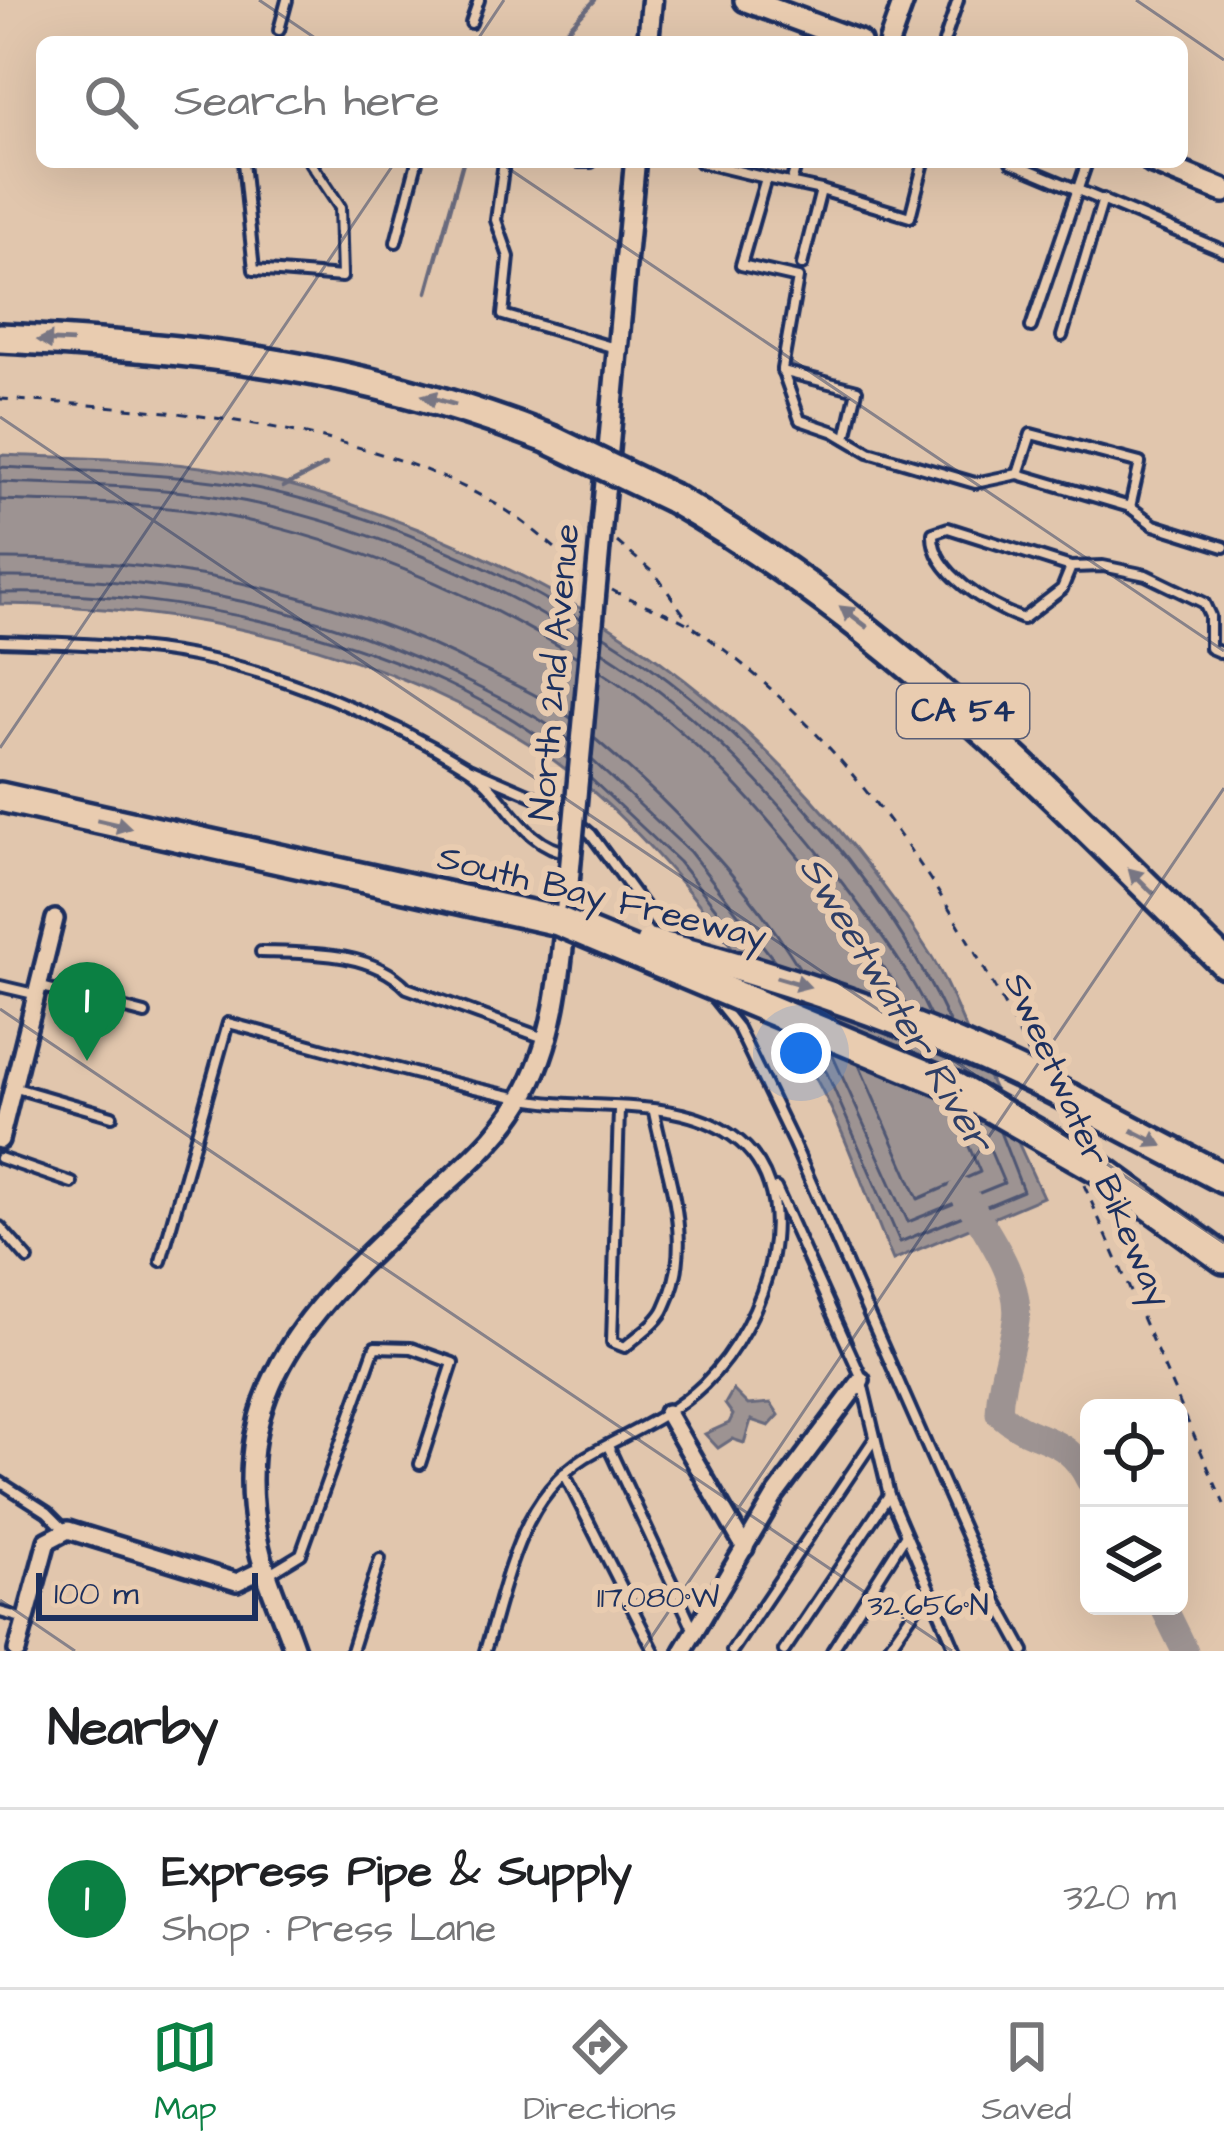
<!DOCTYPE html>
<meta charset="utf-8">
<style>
:root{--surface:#fff;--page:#f6f6f6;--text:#202124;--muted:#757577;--line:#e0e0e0;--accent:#0b8043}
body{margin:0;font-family:"Architects Daughter",sans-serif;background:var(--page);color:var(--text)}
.controls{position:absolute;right:36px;bottom:36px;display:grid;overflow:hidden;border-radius:18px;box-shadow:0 12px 48px #0002}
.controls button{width:108px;height:108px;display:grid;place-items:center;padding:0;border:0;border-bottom:3px solid var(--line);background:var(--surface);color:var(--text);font:60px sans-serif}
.scale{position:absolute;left:36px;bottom:30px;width:222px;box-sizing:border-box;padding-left:12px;border:6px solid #1b2f5e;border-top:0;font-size:33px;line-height:42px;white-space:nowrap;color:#1b2f5e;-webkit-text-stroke:9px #e9ccb0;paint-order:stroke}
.you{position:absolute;left:801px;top:1053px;width:42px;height:42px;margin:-30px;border:9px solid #fff;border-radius:50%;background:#1a73e8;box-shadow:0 0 0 18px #1a73e833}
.badge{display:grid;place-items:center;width:78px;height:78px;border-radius:50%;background:var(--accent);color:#fff;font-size:39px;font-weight:700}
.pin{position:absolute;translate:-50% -99px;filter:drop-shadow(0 3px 6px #0008)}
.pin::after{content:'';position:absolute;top:63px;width:42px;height:36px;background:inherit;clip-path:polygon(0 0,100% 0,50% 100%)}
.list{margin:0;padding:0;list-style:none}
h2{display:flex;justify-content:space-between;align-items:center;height:156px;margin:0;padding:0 48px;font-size:51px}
h2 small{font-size:39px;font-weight:400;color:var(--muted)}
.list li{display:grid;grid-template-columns:78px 1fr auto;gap:36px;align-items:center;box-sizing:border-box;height:180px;padding:0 48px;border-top:3px solid var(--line)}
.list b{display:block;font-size:45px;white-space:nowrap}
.list p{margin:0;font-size:39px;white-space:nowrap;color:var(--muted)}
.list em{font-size:39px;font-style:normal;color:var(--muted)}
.icon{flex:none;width:66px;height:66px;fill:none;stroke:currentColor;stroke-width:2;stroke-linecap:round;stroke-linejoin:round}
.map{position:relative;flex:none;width:1224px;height:1651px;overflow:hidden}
.search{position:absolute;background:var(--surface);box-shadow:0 12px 48px #0002;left:36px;right:36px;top:36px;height:132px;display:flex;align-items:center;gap:30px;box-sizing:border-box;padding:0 42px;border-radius:18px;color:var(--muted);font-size:45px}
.sheet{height:336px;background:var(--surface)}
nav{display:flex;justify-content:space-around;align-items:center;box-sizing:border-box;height:168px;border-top:3px solid var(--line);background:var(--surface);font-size:33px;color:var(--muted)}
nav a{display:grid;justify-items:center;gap:6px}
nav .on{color:var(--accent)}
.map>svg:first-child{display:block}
.water{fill:#9d9392;stroke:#696b7d;stroke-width:3}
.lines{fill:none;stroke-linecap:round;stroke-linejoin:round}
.shore{stroke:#4f5773;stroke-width:3}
.stream{stroke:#696b7d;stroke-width:4.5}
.river{stroke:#9d9392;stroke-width:27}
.service-casing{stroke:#1b2f5e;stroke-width:16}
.minor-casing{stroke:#1b2f5e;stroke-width:24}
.tertiary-casing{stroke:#1b2f5e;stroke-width:27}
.secondary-casing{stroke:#1b2f5e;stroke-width:30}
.motorway-casing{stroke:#1b2f5e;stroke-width:36}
.path{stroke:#1b2f5e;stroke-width:3;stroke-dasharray:9 9;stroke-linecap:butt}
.service{stroke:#e9ccb0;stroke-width:8}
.minor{stroke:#e9ccb0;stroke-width:15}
.tertiary{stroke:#e9ccb0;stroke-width:18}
.secondary{stroke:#e9ccb0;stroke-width:21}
.motorway{stroke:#e9ccb0;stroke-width:27}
.tertiary-bridge-casing{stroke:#1b2f5e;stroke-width:27;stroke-linecap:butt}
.motorway-bridge-casing{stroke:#1b2f5e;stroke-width:36;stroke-linecap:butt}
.tertiary-bridge{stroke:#e9ccb0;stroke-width:18}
.motorway-bridge{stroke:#e9ccb0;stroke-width:27}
.oneway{fill:#787683}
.ticks{fill:none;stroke:#1b2f5e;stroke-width:3;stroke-opacity:0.45}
.labels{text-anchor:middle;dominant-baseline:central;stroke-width:12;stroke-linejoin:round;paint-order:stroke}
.shield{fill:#e9ccb0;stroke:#595e77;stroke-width:3}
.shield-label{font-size:33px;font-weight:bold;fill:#1b2f5e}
.street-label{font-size:36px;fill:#1b2f5e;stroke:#e9ccb0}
.water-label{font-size:39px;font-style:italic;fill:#2e3e66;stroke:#e9ccb0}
.ticks-label{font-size:30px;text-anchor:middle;fill:#1b2f5e;stroke:#e9ccb0;stroke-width:12;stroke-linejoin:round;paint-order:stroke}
</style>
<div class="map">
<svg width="1224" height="1651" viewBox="0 0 1224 1651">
<rect width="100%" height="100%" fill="#e1c6ad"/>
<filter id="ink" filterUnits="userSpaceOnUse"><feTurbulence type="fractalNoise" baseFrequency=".00833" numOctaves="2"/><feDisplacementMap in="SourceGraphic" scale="24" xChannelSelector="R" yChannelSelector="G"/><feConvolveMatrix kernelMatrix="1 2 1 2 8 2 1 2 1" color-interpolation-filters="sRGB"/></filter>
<g filter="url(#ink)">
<g class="water">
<path d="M0,455C75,458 152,458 227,471C292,482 357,505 418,529C639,616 804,756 932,957C946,980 956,1007 967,1031C992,1086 1018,1142 1043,1197L893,1260C867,1199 846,1132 814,1075C749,960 644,816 531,745C372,644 185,606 0,604Z"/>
<path d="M733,1390L748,1405L771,1403L779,1415L769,1426L751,1420L744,1443L732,1439L718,1448L705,1434L729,1423L733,1415L725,1404Z"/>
</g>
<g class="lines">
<g class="shore">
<path d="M0,467C74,471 147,472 221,482C336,498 482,559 581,620"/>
<path d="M0,482C74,485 147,485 220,497C343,517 475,571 579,637"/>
<path d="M0,500C73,503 148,502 220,515C343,538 471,591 577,657"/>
<path d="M0,559C169,558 334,592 484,670C514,685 546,698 572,719"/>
<path d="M0,577C165,575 327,609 474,685C507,702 541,717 570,741"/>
<path d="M0,593C179,588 428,642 568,759"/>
<path d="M603,635C743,722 881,874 950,1024"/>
<path d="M602,651C703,715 779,799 850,893C880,933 909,970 930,1016"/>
<path d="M600,671C725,750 807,866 894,982L906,1006"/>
<path d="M594,738C674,806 745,880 800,969"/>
<path d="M592,760L690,852L774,960"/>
<path d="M590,778L679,862L752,954"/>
<path d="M808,1044L827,1073L900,1242L1023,1191L1000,1132"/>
<path d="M832,1054L908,1222L1004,1183L977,1119"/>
<path d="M859,1065L918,1199L980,1172L950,1103"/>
</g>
<g class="stream">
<path d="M555,42L595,0"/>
<path d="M427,292L463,162"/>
<path d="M283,487L326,465"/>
</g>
<g class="river">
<path d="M962,1191C982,1226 1023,1278 1016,1321C1011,1353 1000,1379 999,1413C1033,1445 1067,1432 1089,1480"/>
<path d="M1163,1606L1185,1651"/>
</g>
<defs>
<g id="service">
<path d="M471,23L479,0"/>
<path d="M279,30L287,0"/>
<path d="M944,42L958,0"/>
<path d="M243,162L254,270L342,277L340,207L310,162"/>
<path d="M504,162L496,220L509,257L503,315L615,348"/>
<path d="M579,162H591"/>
<path d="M700,162L766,178L741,265L798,278L782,369L800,420L835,432L869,452L975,483L1018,474L1130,507L1154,525L1224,547"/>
<path d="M1011,162L1224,251"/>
<path d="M766,178L821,190"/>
<path d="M791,183L797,162"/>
<path d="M396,242L417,162"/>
<path d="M802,265L821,190L910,217L924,162"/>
<path d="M1031,327L1087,162"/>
<path d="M1062,336L1103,199"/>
<path d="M782,371L857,390L846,438"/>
<path d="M1018,474L1031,434L1140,463L1130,507"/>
<path d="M1071,567L1062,589L1023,619C989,606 931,573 933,533L948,528L1071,567L1103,566L1146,575L1204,603L1210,616V648L1224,654"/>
<path d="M0,641C65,643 130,644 193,656C285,674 387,718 467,767C506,791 520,846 570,853"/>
<path d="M471,769L559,807L591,834L668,939"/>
<path d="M261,952C309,953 372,951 407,988L544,1038"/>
<path d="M0,986L34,994"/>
<path d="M42,987L145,1014"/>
<path d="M714,998L738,1028L793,1142L989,1587L1024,1651"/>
<path d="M16,1088L112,1116"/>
<path d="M619,1110L612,1342L625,1347C637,1336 659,1322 665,1307C696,1242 667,1177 654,1112"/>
<path d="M0,1158L72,1183"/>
<path d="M776,1188L860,1374L889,1495L956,1651"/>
<path d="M0,1227L28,1259"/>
<path d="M161,1261L228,1023C325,1048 422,1078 520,1098C584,1112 668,1096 725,1131C816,1185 766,1324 704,1384C672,1415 635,1430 596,1451C521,1490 508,1577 485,1651"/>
<path d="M608,1446L693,1628"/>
<path d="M564,1473L654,1651"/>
<path d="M0,1482L47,1512L66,1531"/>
<path d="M268,1574L301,1554L375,1347L411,1348L453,1363L420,1464"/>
<path d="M0,1612L25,1619"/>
<path d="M351,1651L380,1559"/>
<path d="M732,1651L875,1438"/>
<path d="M784,1651L889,1495"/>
<path d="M832,1651L905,1536"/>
<path d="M886,1651L927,1592"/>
</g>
<g id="minor">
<path d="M0,1140L55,919"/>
<path d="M667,1413L745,1548"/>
<path d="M17,1651L47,1541L68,1530L237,1582L264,1569"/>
<path d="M683,1651L776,1494L861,1380"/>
</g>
<g id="tertiary">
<path d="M648,42L652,0"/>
<path d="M889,42L904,0"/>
<path d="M601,531L635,162"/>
<path d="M295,1651C283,1614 264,1577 257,1538C229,1386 311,1308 414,1212C452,1178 495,1144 521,1100C560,1035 562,951 569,878"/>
</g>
<g id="secondary">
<path d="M746,0L859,42"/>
<path d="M1153,162L1224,191"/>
</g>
<g id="motorway">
<path d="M0,338C201,348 359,365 549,439"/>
<path d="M672,498C888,622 1048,790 1224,963"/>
<path d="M0,797L558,921"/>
<path d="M1070,1098L1224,1179"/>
<path d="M1104,1172L1224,1259"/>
</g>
</defs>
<use href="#service" class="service-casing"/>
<use href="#minor" class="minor-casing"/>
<use href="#tertiary" class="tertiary-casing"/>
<use href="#secondary" class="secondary-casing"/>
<use href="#motorway" class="motorway-casing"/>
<g class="path">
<path d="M0,399C163,409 355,421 499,506C528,523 554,548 579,568"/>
<path d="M617,542L656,575L690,623"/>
<path d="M612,590C639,605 670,611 696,629C844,732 951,895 1029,1054"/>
<path d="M1084,1185L1224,1504"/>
</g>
<use href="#service" class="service"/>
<use href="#minor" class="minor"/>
<use href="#tertiary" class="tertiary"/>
<use href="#secondary" class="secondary"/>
<use href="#motorway" class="motorway"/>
<defs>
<path id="tertiary-bridge" d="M569,878L601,531"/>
<g id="motorway-bridge">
<path d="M549,439L672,498"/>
<path d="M558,921L955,1087L1104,1172"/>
<path d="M650,943C797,980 935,1028 1070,1098"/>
</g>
</defs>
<use href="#tertiary-bridge" class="tertiary-bridge-casing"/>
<use href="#motorway-bridge" class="motorway-bridge-casing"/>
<use href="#tertiary-bridge" class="tertiary-bridge"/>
<use href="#motorway-bridge" class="motorway-bridge"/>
</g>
<defs><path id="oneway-solid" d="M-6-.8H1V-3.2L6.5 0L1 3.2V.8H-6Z" transform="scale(3)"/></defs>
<g class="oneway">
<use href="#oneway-solid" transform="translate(55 341) rotate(-177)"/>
<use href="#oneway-solid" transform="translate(439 400) rotate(-164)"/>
<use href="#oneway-solid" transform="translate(854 617) rotate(-143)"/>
<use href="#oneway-solid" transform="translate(114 824) rotate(13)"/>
<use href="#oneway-solid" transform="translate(1141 881) rotate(-135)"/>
<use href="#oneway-solid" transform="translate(793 982) rotate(16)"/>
<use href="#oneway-solid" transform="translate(1147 1138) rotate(27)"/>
</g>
</g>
<path class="ticks" d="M259,0L321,42M1136,0L1224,60M476,42L504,0M499,162L1224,651M0,417L1224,1243M0,748L395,162M0,1009L952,1651M0,1600L75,1651M642,1651L1224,788"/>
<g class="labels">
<rect class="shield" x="897" y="684" width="132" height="54" rx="9"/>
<g class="shield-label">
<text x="963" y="711">CA 54</text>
</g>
<g class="street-label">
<text transform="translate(555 672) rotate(-85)">North 2nd Avenue</text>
<text transform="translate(602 898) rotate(14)">South Bay Freeway</text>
<text transform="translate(1087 1140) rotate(66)">Sweetwater Bikeway</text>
</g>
<g class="water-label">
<text transform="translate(895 1004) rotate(59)">Sweetwater River</text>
</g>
</g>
<g class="ticks-label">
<text x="658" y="1607">117.080°W</text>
<text x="928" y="1615">32.656°N</text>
</g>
</svg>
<div class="controls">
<button><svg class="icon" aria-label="locate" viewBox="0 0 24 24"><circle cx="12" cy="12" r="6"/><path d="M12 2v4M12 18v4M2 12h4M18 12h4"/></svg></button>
<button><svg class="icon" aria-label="layers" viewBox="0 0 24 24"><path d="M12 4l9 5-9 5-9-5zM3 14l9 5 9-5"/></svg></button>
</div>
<div class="scale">100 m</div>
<div class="you"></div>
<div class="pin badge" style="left:87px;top:1061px">1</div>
<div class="search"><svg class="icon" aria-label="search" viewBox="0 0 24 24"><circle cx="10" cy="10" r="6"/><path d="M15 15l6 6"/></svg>Search here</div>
</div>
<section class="sheet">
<h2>Nearby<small></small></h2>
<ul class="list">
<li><span class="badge">1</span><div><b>Express Pipe &amp; Supply</b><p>Shop · Press Lane</p></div><em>320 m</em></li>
</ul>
</section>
<nav>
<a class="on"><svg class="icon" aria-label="map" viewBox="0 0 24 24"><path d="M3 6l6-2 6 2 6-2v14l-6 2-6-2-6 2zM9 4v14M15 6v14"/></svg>Map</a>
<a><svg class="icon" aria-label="directions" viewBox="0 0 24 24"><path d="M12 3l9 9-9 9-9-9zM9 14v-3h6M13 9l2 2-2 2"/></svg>Directions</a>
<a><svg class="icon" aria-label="saved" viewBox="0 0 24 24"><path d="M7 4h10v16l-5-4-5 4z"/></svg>Saved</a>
</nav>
